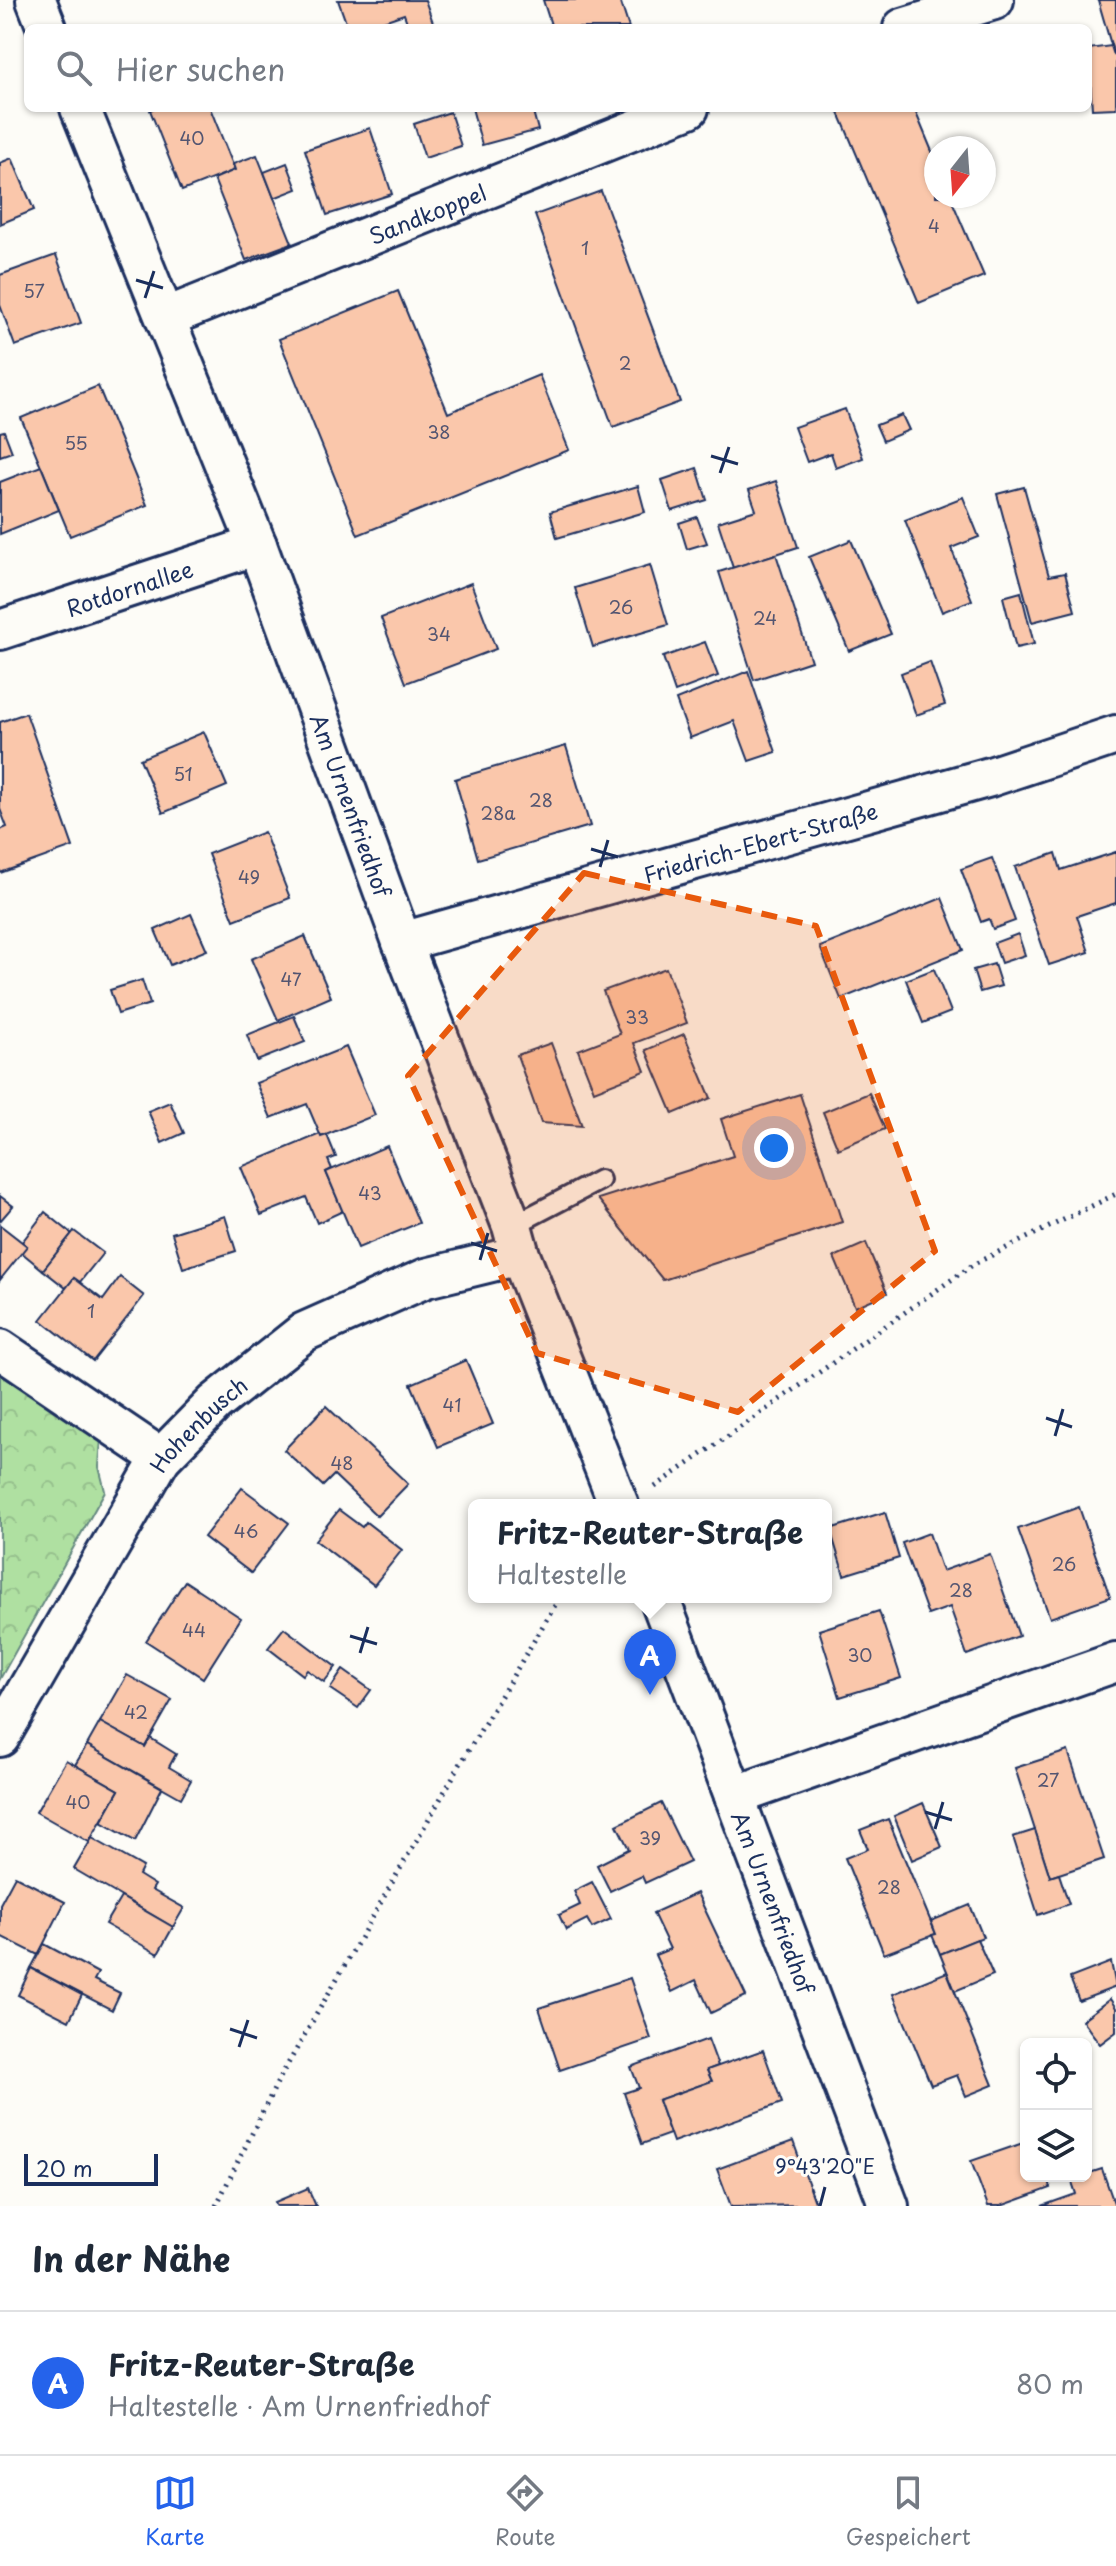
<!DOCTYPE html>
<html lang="de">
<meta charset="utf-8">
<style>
:root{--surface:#fff;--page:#f6f6f7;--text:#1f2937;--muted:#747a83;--line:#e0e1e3;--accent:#2563eb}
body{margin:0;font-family:"Playpen Sans",sans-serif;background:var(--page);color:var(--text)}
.controls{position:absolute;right:24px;bottom:24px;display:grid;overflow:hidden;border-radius:12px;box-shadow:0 2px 6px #0004}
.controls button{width:72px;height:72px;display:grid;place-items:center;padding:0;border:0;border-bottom:2px solid var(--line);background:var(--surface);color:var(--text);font:40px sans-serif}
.compass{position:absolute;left:924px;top:136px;width:72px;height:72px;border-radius:50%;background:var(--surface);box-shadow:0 2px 6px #0004;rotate:197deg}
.scale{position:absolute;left:24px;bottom:20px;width:134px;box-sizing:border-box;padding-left:8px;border:4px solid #1b2f5e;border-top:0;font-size:22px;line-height:28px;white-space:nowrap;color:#1b2f5e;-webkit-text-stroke:6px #fdfcf7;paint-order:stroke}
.you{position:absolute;left:774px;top:1148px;width:28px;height:28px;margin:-20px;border:6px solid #fff;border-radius:50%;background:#1a73e8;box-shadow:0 0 0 12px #1a73e833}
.badge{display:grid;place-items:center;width:52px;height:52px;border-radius:50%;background:var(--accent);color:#fff;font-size:26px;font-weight:700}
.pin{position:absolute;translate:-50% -66px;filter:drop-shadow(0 2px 4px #0008)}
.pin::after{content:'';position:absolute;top:42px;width:28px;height:24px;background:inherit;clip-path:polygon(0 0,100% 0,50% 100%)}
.popup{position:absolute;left:468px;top:1499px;width:364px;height:104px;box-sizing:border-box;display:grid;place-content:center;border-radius:12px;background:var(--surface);filter:drop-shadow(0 2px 6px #0005);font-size:26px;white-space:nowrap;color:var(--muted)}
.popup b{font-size:30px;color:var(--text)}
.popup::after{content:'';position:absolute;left:50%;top:100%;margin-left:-16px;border:16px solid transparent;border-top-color:var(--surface)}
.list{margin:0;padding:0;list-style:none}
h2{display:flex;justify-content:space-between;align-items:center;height:104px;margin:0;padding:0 32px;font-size:34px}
h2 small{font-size:26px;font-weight:400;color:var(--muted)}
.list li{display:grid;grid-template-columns:52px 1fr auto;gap:24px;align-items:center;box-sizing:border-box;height:144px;padding:0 32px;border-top:2px solid var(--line)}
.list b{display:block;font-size:30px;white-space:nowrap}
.list p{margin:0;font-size:26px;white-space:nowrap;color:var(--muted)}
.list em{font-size:26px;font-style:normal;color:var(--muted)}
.icon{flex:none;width:44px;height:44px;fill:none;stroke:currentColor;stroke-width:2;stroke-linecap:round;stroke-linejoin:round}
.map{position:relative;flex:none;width:1116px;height:2206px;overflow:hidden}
.search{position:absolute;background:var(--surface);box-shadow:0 2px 6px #0004;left:24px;right:24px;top:24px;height:88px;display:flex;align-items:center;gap:20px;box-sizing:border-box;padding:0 28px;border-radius:12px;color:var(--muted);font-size:30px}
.sheet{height:248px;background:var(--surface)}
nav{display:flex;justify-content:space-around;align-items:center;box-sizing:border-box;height:112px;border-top:2px solid var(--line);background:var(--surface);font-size:22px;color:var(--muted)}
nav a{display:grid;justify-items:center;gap:4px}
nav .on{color:var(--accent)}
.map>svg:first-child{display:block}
.park{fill:url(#park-crowns);stroke:#658880;stroke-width:2}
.building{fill:#fac7ab;stroke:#1b2f5e;stroke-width:2}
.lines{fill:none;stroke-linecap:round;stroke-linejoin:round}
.lane-casing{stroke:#1b2f5e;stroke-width:24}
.street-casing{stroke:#1b2f5e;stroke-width:44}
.path{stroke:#1b2f5e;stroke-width:5;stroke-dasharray:2 6;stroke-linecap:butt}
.lane{stroke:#fdfcf7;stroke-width:18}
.street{stroke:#fdfcf7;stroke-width:38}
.marked{fill:#e8590c;fill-opacity:0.2;stroke:#e8590c;stroke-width:6;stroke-dasharray:16 10;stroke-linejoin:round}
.ticks{fill:none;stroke:#1b2f5e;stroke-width:3}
.labels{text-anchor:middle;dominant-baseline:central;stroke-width:6;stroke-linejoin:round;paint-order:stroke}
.number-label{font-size:18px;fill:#535571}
.street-label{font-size:22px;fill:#1b2f5e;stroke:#fdfcf7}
.ticks-label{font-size:20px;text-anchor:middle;fill:#1b2f5e;stroke:#fdfcf7;stroke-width:6;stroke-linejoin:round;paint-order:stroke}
</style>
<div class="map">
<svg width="1116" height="2206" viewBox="0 0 1116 2206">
<defs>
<pattern id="park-crowns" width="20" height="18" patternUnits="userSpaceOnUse" patternTransform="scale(2)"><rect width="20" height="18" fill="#afe0a1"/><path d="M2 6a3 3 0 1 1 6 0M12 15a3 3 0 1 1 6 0" fill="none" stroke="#96c08d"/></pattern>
</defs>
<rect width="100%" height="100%" fill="#fdfcf7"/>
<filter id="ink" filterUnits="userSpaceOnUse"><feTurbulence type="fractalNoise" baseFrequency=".0125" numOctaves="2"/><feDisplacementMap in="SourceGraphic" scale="16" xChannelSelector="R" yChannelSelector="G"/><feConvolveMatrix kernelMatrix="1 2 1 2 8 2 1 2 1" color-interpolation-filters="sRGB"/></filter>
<g filter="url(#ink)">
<path class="park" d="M0,1374L101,1439L99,1467L105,1491L0,1679Z"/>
<g class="building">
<path d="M338,0H425L435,28H409L404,14L363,28H348Z"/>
<path d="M543,0H620L629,28H552Z"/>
<path d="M1098,0H1116V54L1114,55Z"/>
<path d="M1111,46L1114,55L1116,54V108L1092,109L1088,49Z"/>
<path d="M154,108H210L235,170L182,191L150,110Z"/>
<path d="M472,108H532L538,130L482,145Z"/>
<path d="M837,108H914L936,161V196H950L984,276L919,303Z"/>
<path d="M450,112L461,146L425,158L414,124Z"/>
<path d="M370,128L392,194L327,215L305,150Z"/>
<path d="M257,155L292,243L246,260L214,179L235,170L233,164Z"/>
<path d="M12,158L34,210L0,224V163Z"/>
<path d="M287,163L297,189L274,198L264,172Z"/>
<path d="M601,191L680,402L613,427L535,215Z"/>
<path d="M56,255L81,323L15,346L0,305V275Z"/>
<path d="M398,291L448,413L539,375L569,450L358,535L279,339Z"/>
<path d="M98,386L147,505L70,536L21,418Z"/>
<path d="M845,409L863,458L836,468L831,453L807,462L794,427Z"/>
<path d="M902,415L909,430L883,441L876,425Z"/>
<path d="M4,431L12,452L0,456V432Z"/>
<path d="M41,466L59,510L0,534V482Z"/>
<path d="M697,468L707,500L672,511L662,480Z"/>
<path d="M776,481L798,547L733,568L718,522L756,510L749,490Z"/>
<path d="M638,486L645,512L557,538L550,512Z"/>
<path d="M1024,487L1049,576L1065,573L1075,611L1032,622L997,494Z"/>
<path d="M963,497L979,537L951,548L972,600L942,612L905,520Z"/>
<path d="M697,517L707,543L687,549L679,523Z"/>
<path d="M851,540L891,634L849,651L809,557Z"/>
<path d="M776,554L811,661L754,680L719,572Z"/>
<path d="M650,565L668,625L593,647L575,588Z"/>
<path d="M471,583L496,649L406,683L381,618Z"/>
<path d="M1021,592L1034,644L1016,648L1003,597Z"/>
<path d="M705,642L718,676L675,692L663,657Z"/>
<path d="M930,662L945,705L916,715L901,673Z"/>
<path d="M748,671L776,752L749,761L734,721L690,738L676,700Z"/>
<path d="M26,713L73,847L0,873V830L7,827L0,809V722Z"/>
<path d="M204,732L227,786L163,813L140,759Z"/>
<path d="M566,746L590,826L478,859L455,779Z"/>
<path d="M264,832L290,898L234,920L208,854Z"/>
<path d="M1116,852V903L1077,916L1089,952L1049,965L1015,867L1056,853L1061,870Z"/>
<path d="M992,858L1015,921L993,929L989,919L981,922L961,869Z"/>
<path d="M942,898L963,950L841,999L820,947Z"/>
<path d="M191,914L207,950L170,965L155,930Z"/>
<path d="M1018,934L1025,955L1001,963L994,943Z"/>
<path d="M305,936L331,997L278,1020L251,959Z"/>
<path d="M994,964L1001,986L980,992L973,970Z"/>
<path d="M666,968L687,1023L634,1043L645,1071L594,1091L578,1050L620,1034L603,991Z"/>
<path d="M934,969L951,1012L923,1023L906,980Z"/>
<path d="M142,980L150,1004L118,1014L110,990Z"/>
<path d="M294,1016L305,1042L257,1061L247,1035Z"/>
<path d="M684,1034L711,1098L673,1114L646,1050Z"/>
<path d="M551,1043L582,1126L541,1123L517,1055Z"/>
<path d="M346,1047L375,1115L321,1137L307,1104L271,1118L256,1083Z"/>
<path d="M869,1093L885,1129L838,1149L823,1112Z"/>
<path d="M800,1094L842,1222L663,1280L598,1199L733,1156L721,1119Z"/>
<path d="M170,1102L184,1133L162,1143L148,1111Z"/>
<path d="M320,1134L321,1137L327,1135L336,1157L328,1160L332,1169L326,1172L343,1211L317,1223L306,1197L261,1215L241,1167Z"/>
<path d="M387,1146L419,1223L358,1248L326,1172Z"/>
<path d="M0,1196L13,1206L0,1221Z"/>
<path d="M45,1212L72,1234L43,1270L21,1252L27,1246L22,1242Z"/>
<path d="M225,1216L236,1251L183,1268L172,1233Z"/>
<path d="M0,1225L27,1246L0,1280Z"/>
<path d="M74,1231L103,1253L80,1282L74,1278L66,1288L43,1270Z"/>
<path d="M866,1243L887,1293L855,1307L834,1257Z"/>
<path d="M120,1277L144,1296L93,1361L41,1320L74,1278L103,1300Z"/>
<path d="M466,1360L493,1424L438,1447L411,1384Z"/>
<path d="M326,1406L408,1484L377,1516L334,1475L323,1486L284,1450Z"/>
<path d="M242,1488L289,1523L251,1573L204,1537Z"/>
<path d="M1079,1507L1110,1597L1050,1618L1018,1529Z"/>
<path d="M339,1510L362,1527L366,1522L402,1550L374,1585L315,1540Z"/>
<path d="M885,1512L899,1558L844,1575L830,1529Z"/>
<path d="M929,1533L942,1571L990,1554L1019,1636L967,1655L950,1607L928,1615L902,1543Z"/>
<path d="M185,1581L241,1618L203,1678L146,1641Z"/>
<path d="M879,1611L901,1678L840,1697L819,1630Z"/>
<path d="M284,1628L336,1667L324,1682L307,1670L303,1675L268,1648Z"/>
<path d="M343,1670L371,1690L358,1708L330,1689Z"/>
<path d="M127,1675L172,1700L145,1747L100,1722Z"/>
<path d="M100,1722L145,1747L150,1738L176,1754L169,1767L191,1780L181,1798L87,1745Z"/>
<path d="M87,1745L162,1788L135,1841L101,1822L119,1790L75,1765Z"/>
<path d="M1068,1751L1104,1859L1050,1877L1015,1768Z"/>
<path d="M66,1760L119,1790L89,1842L36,1812Z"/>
<path d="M661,1803L690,1862L645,1883L642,1876L610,1891L597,1865L629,1849L617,1825Z"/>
<path d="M923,1803L942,1847L912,1860L894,1816Z"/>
<path d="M888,1819L936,1934L884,1954L845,1858L868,1849L860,1830Z"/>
<path d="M1035,1830L1050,1877L1059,1874L1069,1904L1038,1915L1013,1837Z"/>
<path d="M92,1838L143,1867L139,1875L155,1885L152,1890L184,1908L173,1927L74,1869Z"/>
<path d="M15,1876L65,1902L38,1955L0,1936V1904Z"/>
<path d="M592,1882L611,1919L592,1928L587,1919L566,1930L559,1915L580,1905L574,1891Z"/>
<path d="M697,1893L746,1996L711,2013L696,1980L672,1992L655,1955L670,1949L653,1913Z"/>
<path d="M121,1897L173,1927L158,1954L105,1924Z"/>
<path d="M970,1905L983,1937L940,1954L932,1935L936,1934L931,1921Z"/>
<path d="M977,1939L993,1975L955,1991L940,1954Z"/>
<path d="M44,1944L98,1973L94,1980L120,1993L112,2010L31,1968Z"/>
<path d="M1111,1962L1116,1987L1079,2001L1070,1978Z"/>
<path d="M31,1968L82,1995L69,2021L18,1995Z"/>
<path d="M947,1972L993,2085L966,2096L957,2075L931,2085L893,1994Z"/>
<path d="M630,1978L651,2039L560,2070L539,2008Z"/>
<path d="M1110,1999L1116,2008V2032L1100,2044L1082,2020Z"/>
<path d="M708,2039L718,2066L707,2070L712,2081L658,2100L670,2134L642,2144L624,2093L639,2088L631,2067Z"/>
<path d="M763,2050L782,2103L673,2142L658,2100L712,2081L707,2070Z"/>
<path d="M793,2141L816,2205L731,2206L717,2169Z"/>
<path d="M1026,2142V2176H1047L1051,2188L1001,2206H988L971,2161Z"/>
<path d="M1102,2169L1115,2206H1042L1076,2194L1071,2179Z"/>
<path d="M308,2188L316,2206H277L275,2202Z"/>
</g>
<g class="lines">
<defs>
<path id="lane" d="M512,1226L600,1180"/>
<g id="street">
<path d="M36,0L47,28"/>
<path d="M903,28L994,0"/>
<path id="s1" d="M80,108L257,545L402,942L512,1226L520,1255L619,1505"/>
<path id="s2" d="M167,317L689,108"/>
<path id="s3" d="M0,630L257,545"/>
<path id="s4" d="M402,942L990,777L1116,735"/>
<path d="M0,1349L161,1458"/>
<path id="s5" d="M659,1597L889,2206"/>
<path id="s6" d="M0,1737L161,1458L215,1403L304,1332L426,1278L520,1255"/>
<path d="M734,1796L1116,1662"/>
</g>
</defs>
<use href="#lane" class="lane-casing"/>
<use href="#street" class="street-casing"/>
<g class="path">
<path d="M655,1487L974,1264L1116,1194"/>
<path d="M216,2206L277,2083L461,1763L560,1597"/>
</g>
<use href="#lane" class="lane"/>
<use href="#street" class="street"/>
</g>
</g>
<path class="marked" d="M584,873L816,926L935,1251L738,1412L537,1353L408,1076Z"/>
<path class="ticks" d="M136,280L163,288M145,298L154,271M711,456L738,464M720,473L729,447M591,849L618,857M600,867L608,840M471,1243L497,1251M480,1260L488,1233M1046,1418L1072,1427M1055,1436L1063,1409M350,1636L377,1644M360,1653L368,1627M925,1812L952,1820M935,1829L943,1802M230,2029L257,2038M239,2047L248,2020M820,2206L825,2187"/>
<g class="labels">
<g class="number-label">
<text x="192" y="137">40</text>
<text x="934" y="225">4</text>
<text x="585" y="247">1</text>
<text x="34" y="290">57</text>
<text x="625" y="362">2</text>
<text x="439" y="431">38</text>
<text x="76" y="442">55</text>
<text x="621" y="606">26</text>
<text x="765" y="617">24</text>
<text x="439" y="633">34</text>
<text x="183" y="773">51</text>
<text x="541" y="799">28</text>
<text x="498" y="812">28a</text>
<text x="249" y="876">49</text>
<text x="291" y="978">47</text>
<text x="637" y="1016">33</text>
<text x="370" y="1192">43</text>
<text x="91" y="1310">1</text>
<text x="452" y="1404">41</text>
<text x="342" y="1462">48</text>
<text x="246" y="1530">46</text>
<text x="1064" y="1563">26</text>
<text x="961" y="1589">28</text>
<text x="194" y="1629">44</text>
<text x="860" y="1654">30</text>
<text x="136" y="1711">42</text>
<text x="1048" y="1779">27</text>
<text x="78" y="1801">40</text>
<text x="650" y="1837">39</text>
<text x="889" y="1886">28</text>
</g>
<g class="street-label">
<text stroke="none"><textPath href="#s2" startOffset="280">Sandkoppel</textPath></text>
<text stroke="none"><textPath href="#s3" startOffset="136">Rotdornallee</textPath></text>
<text stroke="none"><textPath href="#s1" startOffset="748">Am Urnenfriedhof</textPath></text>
<text stroke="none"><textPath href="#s4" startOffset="372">Friedrich-Ebert-Straße</textPath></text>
<text stroke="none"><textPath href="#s6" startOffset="372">Hohenbusch</textPath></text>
<text stroke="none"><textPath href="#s5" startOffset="326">Am Urnenfriedhof</textPath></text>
</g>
</g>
<g class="ticks-label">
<text x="825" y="2174">9°43'20"E</text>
</g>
</svg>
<div class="controls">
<button><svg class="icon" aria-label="locate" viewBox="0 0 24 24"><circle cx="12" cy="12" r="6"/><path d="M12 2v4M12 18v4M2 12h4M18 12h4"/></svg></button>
<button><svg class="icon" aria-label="layers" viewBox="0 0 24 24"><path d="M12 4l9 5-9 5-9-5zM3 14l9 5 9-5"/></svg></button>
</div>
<svg class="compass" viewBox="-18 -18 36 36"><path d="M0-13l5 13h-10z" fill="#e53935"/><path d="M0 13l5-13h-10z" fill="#747a83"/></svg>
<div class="scale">20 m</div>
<div class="you"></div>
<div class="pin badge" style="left:650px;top:1695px">A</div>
<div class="popup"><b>Fritz-Reuter-Straße</b>Haltestelle</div>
<div class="search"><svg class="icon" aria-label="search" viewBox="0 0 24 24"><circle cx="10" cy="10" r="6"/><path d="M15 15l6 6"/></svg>Hier suchen</div>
</div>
<section class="sheet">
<h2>In der Nähe<small></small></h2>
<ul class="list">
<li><span class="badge">A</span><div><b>Fritz-Reuter-Straße</b><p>Haltestelle · Am Urnenfriedhof</p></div><em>80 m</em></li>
</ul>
</section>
<nav>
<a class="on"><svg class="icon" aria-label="map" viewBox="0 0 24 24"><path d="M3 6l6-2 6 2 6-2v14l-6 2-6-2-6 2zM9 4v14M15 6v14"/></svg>Karte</a>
<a><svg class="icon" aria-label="directions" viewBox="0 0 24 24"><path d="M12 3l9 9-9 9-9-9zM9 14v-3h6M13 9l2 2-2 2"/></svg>Route</a>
<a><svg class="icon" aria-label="saved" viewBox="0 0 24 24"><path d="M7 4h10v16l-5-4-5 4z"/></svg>Gespeichert</a>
</nav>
